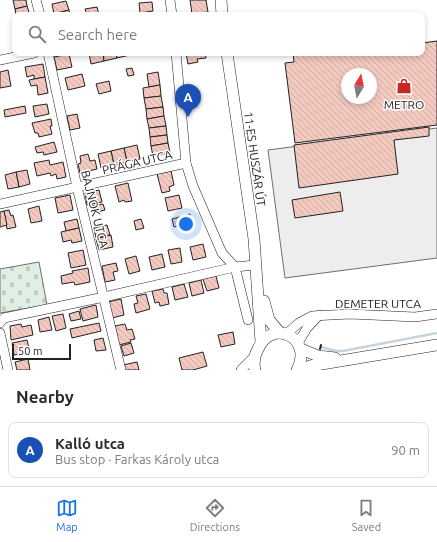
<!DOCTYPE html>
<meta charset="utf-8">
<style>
:root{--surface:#fff;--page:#f2f2f3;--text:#2b2b33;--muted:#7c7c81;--line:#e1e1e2;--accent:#1a73e8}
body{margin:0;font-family:Ubuntu,sans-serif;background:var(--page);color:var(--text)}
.compass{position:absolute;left:341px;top:68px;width:36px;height:36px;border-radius:50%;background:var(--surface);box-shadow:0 2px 6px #0003;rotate:10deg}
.scale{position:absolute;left:12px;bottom:10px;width:59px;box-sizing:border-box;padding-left:4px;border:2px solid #222;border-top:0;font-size:11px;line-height:14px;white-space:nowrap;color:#222;-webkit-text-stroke:3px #fff;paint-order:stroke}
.you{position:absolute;left:186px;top:224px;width:14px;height:14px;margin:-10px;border:3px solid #fff;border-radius:50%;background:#1a73e8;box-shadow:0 0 0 6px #1a73e833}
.badge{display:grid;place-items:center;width:26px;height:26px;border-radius:50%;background:var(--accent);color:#fff;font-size:13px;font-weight:700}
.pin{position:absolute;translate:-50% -33px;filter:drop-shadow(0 1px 2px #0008)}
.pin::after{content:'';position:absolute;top:21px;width:14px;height:12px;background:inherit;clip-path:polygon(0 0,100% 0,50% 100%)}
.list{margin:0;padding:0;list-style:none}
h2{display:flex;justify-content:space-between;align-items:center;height:52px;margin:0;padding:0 16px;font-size:17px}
h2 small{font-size:13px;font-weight:400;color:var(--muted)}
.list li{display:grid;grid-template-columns:26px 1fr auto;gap:12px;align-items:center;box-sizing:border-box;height:56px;margin:0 8px 8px;padding:0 8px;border:1px solid var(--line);border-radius:8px}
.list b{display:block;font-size:15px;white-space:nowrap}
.list p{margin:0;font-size:13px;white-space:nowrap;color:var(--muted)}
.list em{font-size:13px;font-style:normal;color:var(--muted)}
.icon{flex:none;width:22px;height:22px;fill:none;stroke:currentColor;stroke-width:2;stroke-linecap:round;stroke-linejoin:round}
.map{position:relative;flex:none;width:437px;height:370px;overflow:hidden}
.search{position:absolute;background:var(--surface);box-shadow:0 2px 6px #0003;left:12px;right:12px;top:12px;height:44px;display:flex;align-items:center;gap:10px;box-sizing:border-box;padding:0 14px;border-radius:8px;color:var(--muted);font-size:15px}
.sheet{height:116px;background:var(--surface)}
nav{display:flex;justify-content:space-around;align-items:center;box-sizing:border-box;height:56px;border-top:1px solid var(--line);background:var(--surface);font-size:11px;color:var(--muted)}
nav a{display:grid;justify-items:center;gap:2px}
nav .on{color:var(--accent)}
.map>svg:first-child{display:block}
.cemetery{fill:url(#cemetery-stones);stroke:#6f6f6f}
.parking{fill:#ededed;stroke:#6f6f6f}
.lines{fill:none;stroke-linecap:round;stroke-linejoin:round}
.stream{stroke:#c7d3dd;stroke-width:2.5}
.building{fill:url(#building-back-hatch);stroke:#222;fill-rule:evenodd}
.minor-casing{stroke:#222;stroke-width:10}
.major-casing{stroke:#222;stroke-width:12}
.minor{stroke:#fff;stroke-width:9}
.major{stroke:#fff;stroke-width:11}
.wall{stroke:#222;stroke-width:2}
.labels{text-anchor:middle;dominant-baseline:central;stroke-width:3;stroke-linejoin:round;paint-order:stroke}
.poi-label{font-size:12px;fill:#222;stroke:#fff}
.street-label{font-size:12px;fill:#222;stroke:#fff}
</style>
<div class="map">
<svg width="437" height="370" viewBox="0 0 437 370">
<defs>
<pattern id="cemetery-stones" width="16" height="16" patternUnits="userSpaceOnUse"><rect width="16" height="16" fill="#e0efe3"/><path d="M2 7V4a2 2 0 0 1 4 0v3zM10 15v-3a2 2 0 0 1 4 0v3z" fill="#c0cdc2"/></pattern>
<pattern id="building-back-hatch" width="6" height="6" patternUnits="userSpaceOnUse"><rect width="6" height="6" fill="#f3c9c0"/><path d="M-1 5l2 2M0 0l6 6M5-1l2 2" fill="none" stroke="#d0aca5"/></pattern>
</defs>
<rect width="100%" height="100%" fill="#fff"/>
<path class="cemetery" d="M39,262L47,305L0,313V269Z"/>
<path class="parking" d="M437,128V258L285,278L268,150Z"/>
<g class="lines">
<path class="stream" d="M321,347L336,351H343L437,333"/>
</g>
<g class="building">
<path d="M13,0H26L27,6L15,9Z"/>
<path d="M190,0H206L208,12L192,14Z"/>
<path d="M66,1L69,10L54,14L52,4Z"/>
<path d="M152,2L153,11L140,13L139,3Z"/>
<path d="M27,6L30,15H16L15,9Z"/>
<path d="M97,7L99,15H87L85,9Z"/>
<path d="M69,10L70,15H55L54,14Z"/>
<path d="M437,41V125L295,143L285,63L294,62L293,53H422V43ZM347,74H371V98H347Z"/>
<path d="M89,53H103L104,61L91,64Z"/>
<path d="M103,53H116L117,58L104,61Z"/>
<path d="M116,53H129L130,55L117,58Z"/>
<path d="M186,53H205L206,58L197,59L198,62L188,64Z"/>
<path d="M69,54L72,67L57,70L54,57Z"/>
<path d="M43,64L45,77L34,79V75L27,77L25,67Z"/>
<path d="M132,68L134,75L128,76L126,69Z"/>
<path d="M8,70L11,86L0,88V72Z"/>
<path d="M158,72L160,85L149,87L147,74Z"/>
<path d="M82,74L85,86L68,90L65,78Z"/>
<path d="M45,77L48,93L38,95L37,85L31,86L29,80Z"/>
<path d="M109,81L111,91L99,94L96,84Z"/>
<path d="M160,85L161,96L144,98L143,88Z"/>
<path d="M161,96L163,107L146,109L144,98Z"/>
<path d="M47,104L49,114L35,117L33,106Z"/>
<path d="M25,106L26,113L5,117L4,110Z"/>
<path d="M163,107L164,116L147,119L146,109Z"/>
<path d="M77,114L80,128L70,130L67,116Z"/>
<path d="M164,116L166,126L149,128L147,119Z"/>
<path d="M51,119L52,126H50L52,134L39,137L38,133H35L32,123Z"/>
<path d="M166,126L167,135L150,137L149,128Z"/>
<path d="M429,127V136L394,140L398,174L299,188L294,145Z"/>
<path d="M167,135L168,143L151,146L150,137Z"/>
<path d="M54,142L57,152L44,155L43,152L37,153L35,147Z"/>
<path d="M168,143L170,153L153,156L151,146Z"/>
<path d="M137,145L140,159L127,162L124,148Z"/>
<path d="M124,148L127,162L114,165L111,151Z"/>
<path d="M111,151L114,165L101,168L98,154Z"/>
<path d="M88,154L90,161L95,160L97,169L80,173L78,164L81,163L80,156Z"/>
<path d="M49,160L50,165L63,162L66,177L57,179L56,174L51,176L50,173L37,176L34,163Z"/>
<path d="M27,170L30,184L19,187L16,172Z"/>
<path d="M171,171L174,185L169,187L170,191L162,193L157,174Z"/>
<path d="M16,172L19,187L8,189L5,175Z"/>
<path d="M128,183L132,201L125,202L124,200L119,202L115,186Z"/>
<path d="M99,190L102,202L87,205L85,193Z"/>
<path d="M340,192L343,211L295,218L292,200Z"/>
<path d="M70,195L73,210L58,213L55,198Z"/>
<path d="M179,195L182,208L168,211L165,198Z"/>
<path d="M103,204L105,210L93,213L92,206Z"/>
<path d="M39,206L42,221L31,223L28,209Z"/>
<path d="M9,210L11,216L13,215L16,227L7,229L4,211Z"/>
<path d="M4,211L7,225L0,227V212Z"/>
<path d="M190,214L194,228L184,230L182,225L174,227L172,219Z"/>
<path d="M77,219L79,228L66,231L64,222Z"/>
<path d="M141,219L144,228L136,230L134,221Z"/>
<path d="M107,225L110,235L96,238L94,228Z"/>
<path d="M79,228L82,241L72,243L71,240L63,242L61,232Z"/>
<path d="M111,235L113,247L99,250L96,239Z"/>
<path d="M203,244L206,257L193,260L190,247Z"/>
<path d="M180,248L182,262L171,264L168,250Z"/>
<path d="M83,250L86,265L71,268L68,253Z"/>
<path d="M162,254L165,267L152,270L149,257Z"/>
<path d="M136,256L140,271L129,274L125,259Z"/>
<path d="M116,263L118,271L113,272L115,280L105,282L102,266Z"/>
<path d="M88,268L90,282L75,285L74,282L62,284L61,276L73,273L72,271Z"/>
<path d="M216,276L219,288L207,291L203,279Z"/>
<path d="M201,280L204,293L192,296L189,283Z"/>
<path d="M184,284L188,297L175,300L172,287Z"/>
<path d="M163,289L164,293H167L169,304L160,306L159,302L155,303L152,291Z"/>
<path d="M146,294L150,309L136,313L134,304L138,303L136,296Z"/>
<path d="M121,299L124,315L112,318L108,302Z"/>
<path d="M96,305L98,317L83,321L80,309Z"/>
<path d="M79,311L81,319L71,321L69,314Z"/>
<path d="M63,314L66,328L56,331L52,316Z"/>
<path d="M49,317L52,330L40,332L38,320Z"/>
<path d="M99,323L101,331L72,338L70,329Z"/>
<path d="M21,324L22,327L31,325L33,335L11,340L10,326Z"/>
<path d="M125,324L127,330L132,329L135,339L130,340L131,342L119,345L115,326Z"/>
<path d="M233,332L235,344L221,347L218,335Z"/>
<path d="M103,338L106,350L96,351L94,340Z"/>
<path d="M27,340L30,352L14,355L12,343Z"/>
<path d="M131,343L134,353L124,356L121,346Z"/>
<path d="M203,352L207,366L193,370H182L179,358Z"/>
<path d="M28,359L30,370H17L15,362Z"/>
<path d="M137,362L139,370H125L123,365Z"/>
</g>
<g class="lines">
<defs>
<g id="minor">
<path d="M36,0L40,15"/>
<path d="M170,0L172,15"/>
<path d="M48,53L77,187L121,370"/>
<path d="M176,53L186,163L193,186L222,253L235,267L248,320"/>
<path d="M0,60L34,53"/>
<path d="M0,204L186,163"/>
<path d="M0,323L4,318L104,297L235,267L255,265"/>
<path d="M0,333L8,370"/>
<path d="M286,334L299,323L312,316L350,314L415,317L437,314"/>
<path d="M298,343L307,328L319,315"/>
<path d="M241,370L254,357"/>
</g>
<g id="major">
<path d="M221,0L222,15"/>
<path d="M227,53L254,239L261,342"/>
<path d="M264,301L269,320L280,333"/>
<path d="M301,349L318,356L335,358"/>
<path d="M255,370C253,362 254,356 258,349C272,317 314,338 297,370"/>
<path d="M300,370L310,366L437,345"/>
</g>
</defs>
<use href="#minor" class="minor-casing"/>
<use href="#major" class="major-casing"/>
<use href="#minor" class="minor"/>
<use href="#major" class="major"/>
<path class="wall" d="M320,349L321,345"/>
</g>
<defs>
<symbol id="shop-bare" viewBox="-9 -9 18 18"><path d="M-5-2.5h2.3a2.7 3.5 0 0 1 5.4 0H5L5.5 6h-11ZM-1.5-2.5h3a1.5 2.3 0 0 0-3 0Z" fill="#c62828" stroke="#fff" stroke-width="2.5" paint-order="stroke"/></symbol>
</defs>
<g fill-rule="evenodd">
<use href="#shop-bare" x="393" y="75" width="22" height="22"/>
</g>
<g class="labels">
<g class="poi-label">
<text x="404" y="104">METRO</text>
</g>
<g class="street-label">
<text transform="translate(255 159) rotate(82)">11-ES HUSZÁR ÚT</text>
<text transform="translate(137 162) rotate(-13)">PRÁGA UTCA</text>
<text transform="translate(95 209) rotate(76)">BAJNOK UTCA</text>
<text x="378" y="303">DEMETER UTCA</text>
</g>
</g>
</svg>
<svg class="compass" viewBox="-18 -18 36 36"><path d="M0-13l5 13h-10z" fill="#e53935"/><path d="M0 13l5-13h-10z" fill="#7c7c81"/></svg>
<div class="scale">50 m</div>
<div class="you"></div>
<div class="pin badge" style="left:188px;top:117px;background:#1a4fb4">A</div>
<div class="search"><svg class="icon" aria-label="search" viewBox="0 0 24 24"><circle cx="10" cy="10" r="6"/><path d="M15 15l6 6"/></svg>Search here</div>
</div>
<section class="sheet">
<h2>Nearby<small></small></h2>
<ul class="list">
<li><span class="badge" style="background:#1a4fb4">A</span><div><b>Kalló utca</b><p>Bus stop · Farkas Károly utca</p></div><em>90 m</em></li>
</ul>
</section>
<nav>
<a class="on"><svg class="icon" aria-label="map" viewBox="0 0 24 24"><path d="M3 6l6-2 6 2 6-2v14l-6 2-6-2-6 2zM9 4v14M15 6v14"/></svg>Map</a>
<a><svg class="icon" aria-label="directions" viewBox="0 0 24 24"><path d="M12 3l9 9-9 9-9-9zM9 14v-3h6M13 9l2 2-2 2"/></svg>Directions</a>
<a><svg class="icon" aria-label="saved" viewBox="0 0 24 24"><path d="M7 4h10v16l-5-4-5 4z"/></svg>Saved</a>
</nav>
